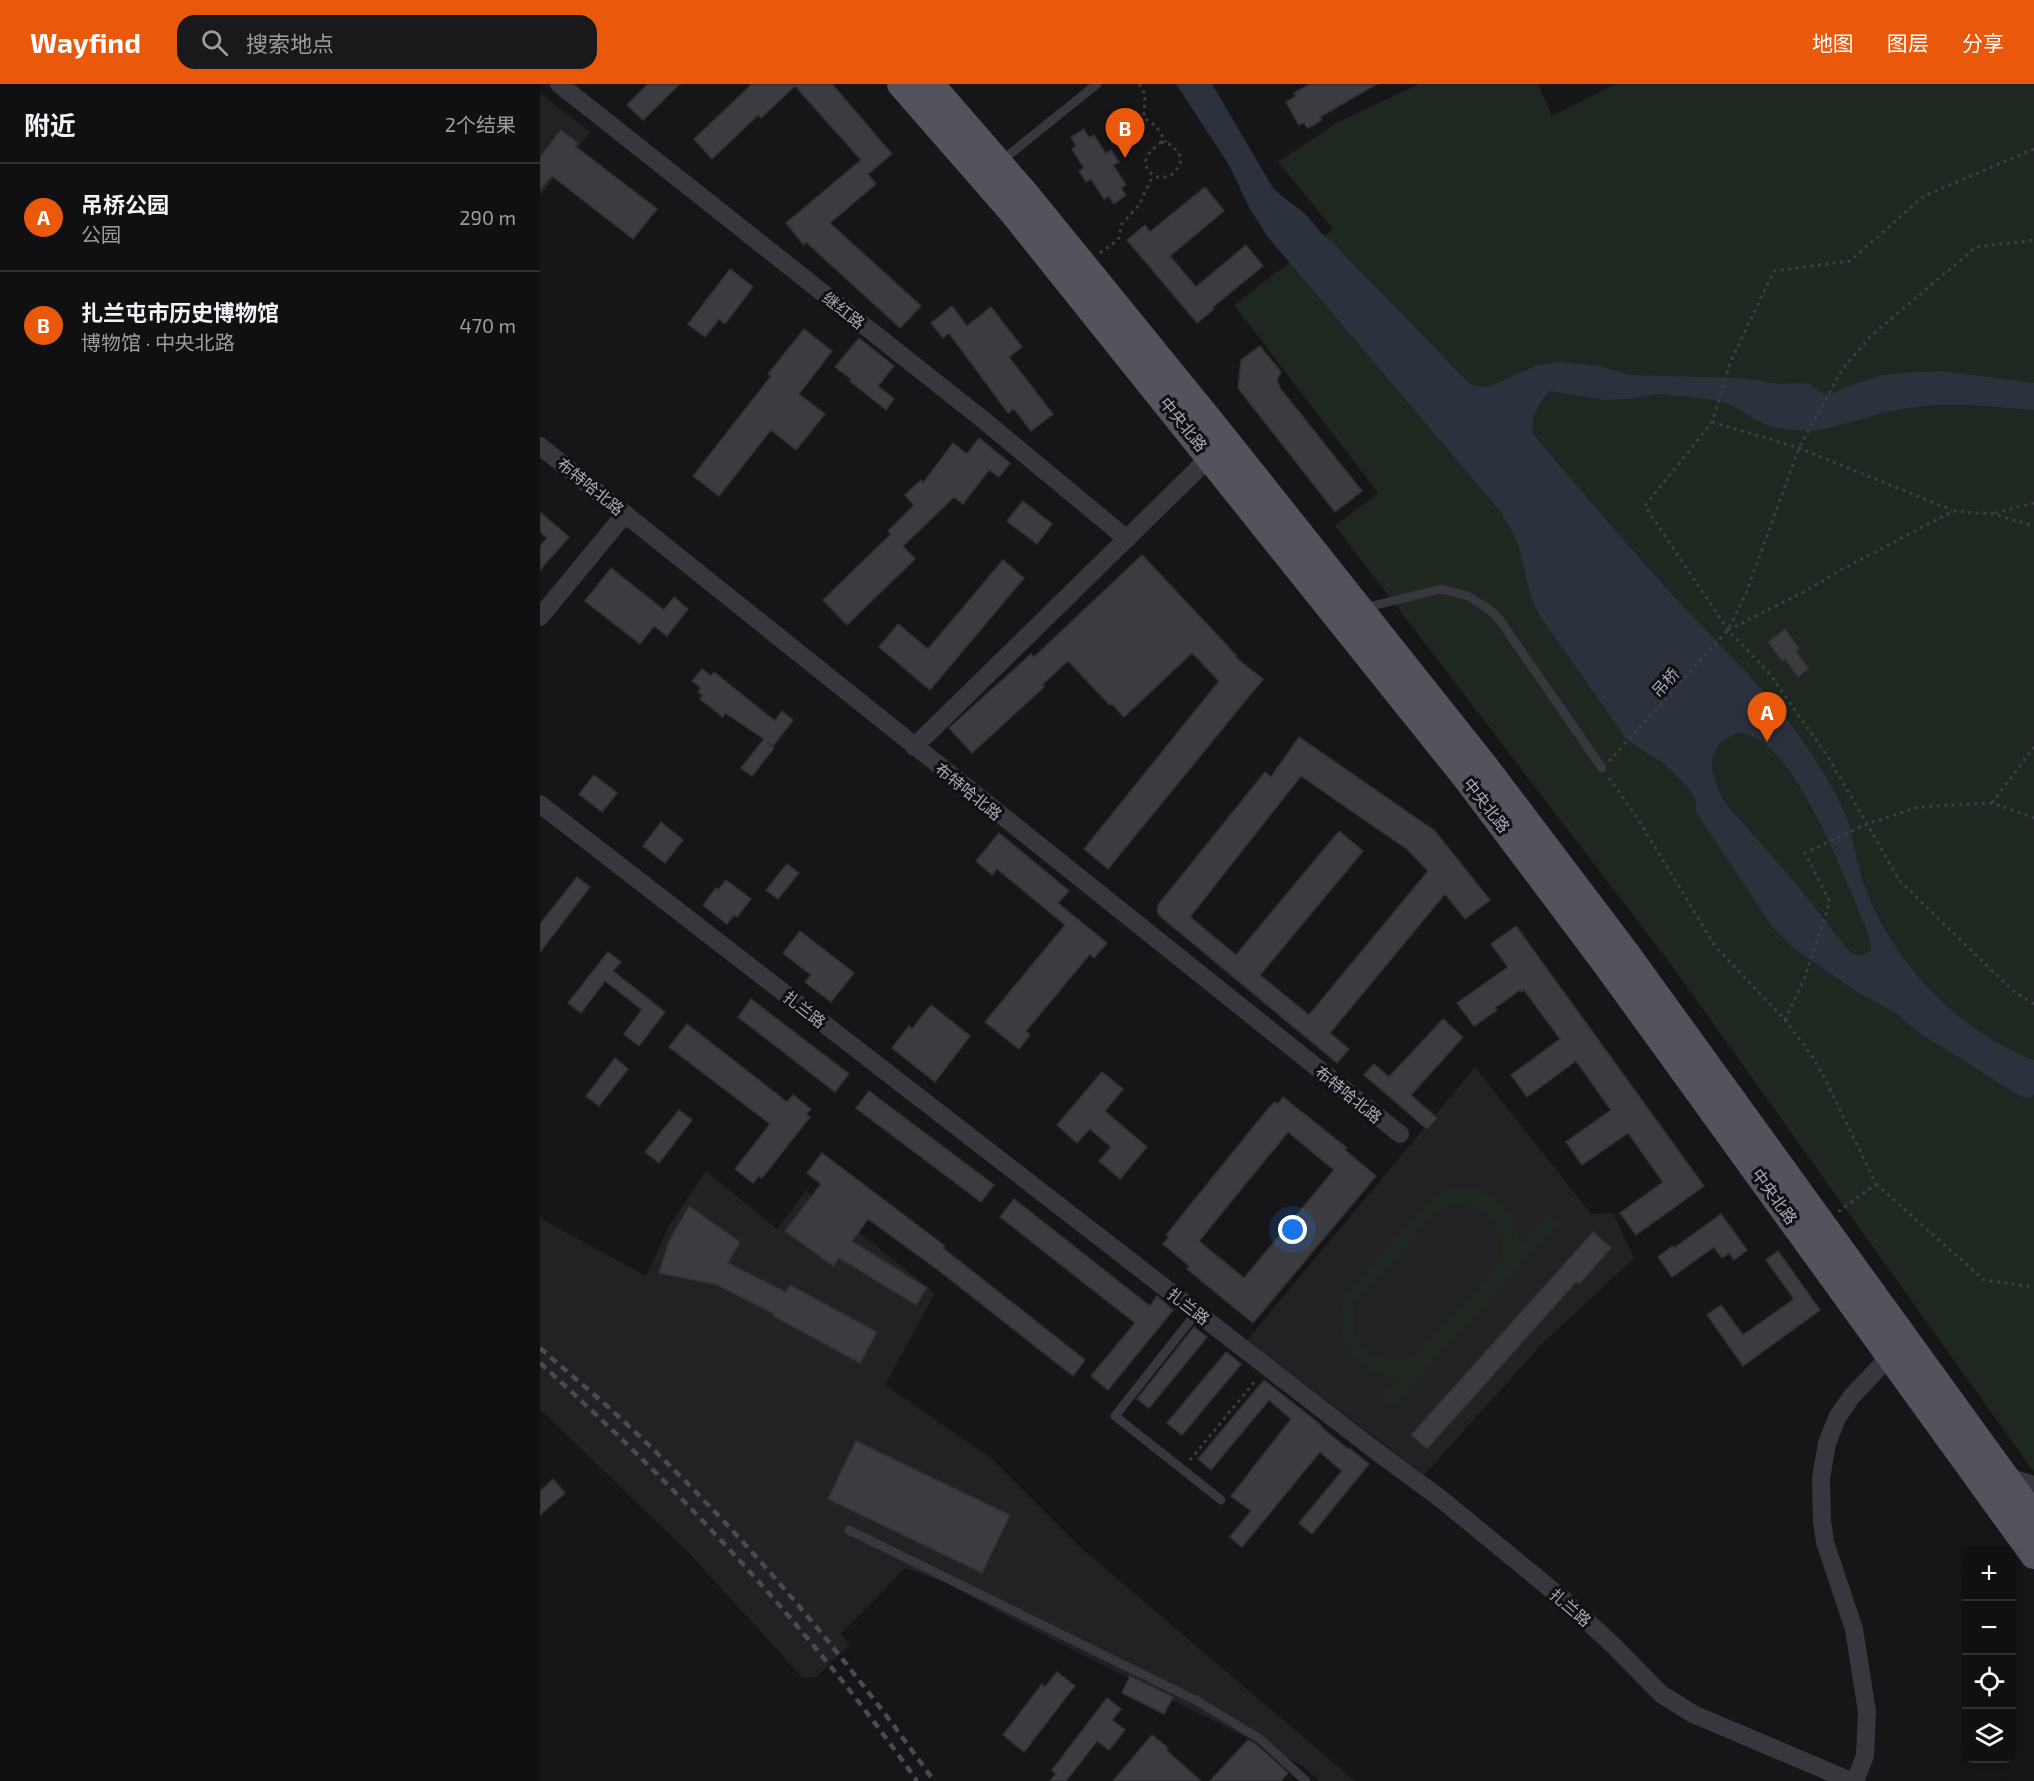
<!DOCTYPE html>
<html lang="zh">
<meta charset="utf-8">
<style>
:root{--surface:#101012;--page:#19191b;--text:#f1f3f6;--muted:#9c9d9f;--line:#303032;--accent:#ea580c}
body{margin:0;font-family:"Exo 2","Noto Sans SC",sans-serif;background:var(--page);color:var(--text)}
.controls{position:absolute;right:18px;bottom:18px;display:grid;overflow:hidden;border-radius:12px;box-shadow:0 3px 15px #0003}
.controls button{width:54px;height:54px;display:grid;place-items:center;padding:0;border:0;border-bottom:2px solid var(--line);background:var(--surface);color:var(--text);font:30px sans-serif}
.you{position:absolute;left:753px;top:1146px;width:21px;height:21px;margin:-15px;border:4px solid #fff;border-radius:50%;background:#1a73e8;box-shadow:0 0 0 9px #1a73e833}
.badge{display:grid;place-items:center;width:39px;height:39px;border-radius:50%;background:var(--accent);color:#fff;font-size:20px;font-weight:700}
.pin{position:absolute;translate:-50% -50px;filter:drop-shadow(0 2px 3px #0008)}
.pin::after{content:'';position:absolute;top:32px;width:21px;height:18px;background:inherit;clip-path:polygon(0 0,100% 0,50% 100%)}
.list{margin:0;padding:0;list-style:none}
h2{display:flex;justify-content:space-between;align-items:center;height:78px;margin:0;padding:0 24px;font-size:26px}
h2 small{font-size:20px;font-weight:400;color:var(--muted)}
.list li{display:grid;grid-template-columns:39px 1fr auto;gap:18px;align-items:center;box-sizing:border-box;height:108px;padding:0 24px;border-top:2px solid var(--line)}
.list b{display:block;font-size:22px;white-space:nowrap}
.list p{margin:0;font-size:20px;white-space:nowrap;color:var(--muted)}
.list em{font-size:20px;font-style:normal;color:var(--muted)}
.icon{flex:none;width:33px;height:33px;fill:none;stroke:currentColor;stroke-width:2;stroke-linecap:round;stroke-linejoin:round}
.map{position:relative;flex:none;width:1494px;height:1697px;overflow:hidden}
header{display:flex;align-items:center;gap:36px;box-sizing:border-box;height:84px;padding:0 30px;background:var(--accent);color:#fff}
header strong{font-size:28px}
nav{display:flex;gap:33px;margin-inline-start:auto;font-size:21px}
.search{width:420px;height:54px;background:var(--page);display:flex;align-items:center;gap:15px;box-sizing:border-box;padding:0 21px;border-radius:18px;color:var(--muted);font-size:22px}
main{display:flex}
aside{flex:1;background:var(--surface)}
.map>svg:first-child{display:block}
.built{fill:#222225}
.green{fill:#1e2720;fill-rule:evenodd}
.water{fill:#2b323e;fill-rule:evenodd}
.building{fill:#3b3b40;stroke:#313035;stroke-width:1.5;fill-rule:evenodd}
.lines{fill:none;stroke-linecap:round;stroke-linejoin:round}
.path{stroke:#3d3e45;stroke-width:3;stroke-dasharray:3 4.5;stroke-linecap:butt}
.lane{stroke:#37373e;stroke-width:9}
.street{stroke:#37373e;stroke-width:18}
.primary{stroke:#52535d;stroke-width:28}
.rail{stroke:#494a53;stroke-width:4.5;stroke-dasharray:8 6;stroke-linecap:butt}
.labels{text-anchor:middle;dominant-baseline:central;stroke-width:6;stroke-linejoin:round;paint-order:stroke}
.street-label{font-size:16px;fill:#a7aaba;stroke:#111113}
</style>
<header>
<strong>Wayfind</strong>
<div class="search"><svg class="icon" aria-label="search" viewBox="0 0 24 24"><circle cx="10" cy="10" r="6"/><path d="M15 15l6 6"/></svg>搜索地点</div>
<nav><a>地图</a><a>图层</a><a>分享</a></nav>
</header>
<main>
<aside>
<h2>附近<small>2个结果</small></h2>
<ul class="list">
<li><span class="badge">A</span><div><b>吊桥公园</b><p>公园</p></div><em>290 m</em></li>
<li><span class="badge">B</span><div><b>扎兰屯市历史博物馆</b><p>博物馆 · 中央北路</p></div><em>470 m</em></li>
</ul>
</aside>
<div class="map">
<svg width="1494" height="1697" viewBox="0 0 1494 1697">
<rect width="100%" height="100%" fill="#161618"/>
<g class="built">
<path d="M0,9L50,48L0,112Z"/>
<path d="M935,983L1051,1130L1073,1129L1094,1174L1001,1261L884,1391L707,1256Z"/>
<path d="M166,1087L237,1145L266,1106L395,1209L345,1301L451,1374L541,1464L815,1697H780L763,1682L486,1542L408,1500L365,1484L301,1550L310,1561L276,1593L263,1594L151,1471L0,1325V1134L106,1192L129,1142Z"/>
</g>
<g class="green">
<path d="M879,0H998L1012,32L1076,0H1494V1388L1126,874L795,442L838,409L694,221L793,145L738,78L796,39Z"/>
<path d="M922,1104C958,1107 976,1127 980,1161L1009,1129L1020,1139L852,1323L841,1313L859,1294C814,1289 789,1255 804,1211L893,1113L912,1105ZM916,1121C949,1121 969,1149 959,1180L876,1271C837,1287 802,1258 817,1217L899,1126Z"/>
</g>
<path class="water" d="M636,0H672L733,104C742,113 753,120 763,128C773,137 779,149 790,156L930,300C939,303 944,304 953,301L995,282L1019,278L1060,282L1089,291L1200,294L1239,300L1262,299L1270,300L1283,309L1290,310L1311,301L1343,291L1382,288L1402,287L1494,299V326C1451,323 1412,317 1368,324C1336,328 1305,342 1273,347C1257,347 1239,346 1225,340C1208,333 1195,320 1177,316L1121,310L1089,315L1065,316L1010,307C997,321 991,331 993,350C1037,402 1081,454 1127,505C1170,552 1217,595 1255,646C1272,669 1301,714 1309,741C1315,764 1318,788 1328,811C1358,884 1420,948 1494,976V1011L1490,1014L1480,1012L1375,946L1357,930L1317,908L1252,863L1231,841L1156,728V716L1150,706L1126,681L1087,656L1002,535C987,513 986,485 978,460C973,448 967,438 960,427L727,152L710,125L689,81ZM1198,649C1252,646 1310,808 1329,851L1331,866C1323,873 1318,872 1310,868L1252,795L1186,720C1170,693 1161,662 1198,649Z"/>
<g class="building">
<path d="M108,0H140L103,36L87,21Z"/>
<path d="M212,0H292L352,70L328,90L336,100L290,139L381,222L360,244L266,158L264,161L246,139L321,76L255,2L221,34L218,31L172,75L154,55Z"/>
<path d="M770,0H837L780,33L782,36L768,44L764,39L759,41L746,18L756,12L754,9Z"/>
<path d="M544,45L549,54L554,51L566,70L571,66L579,78L573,81L586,101L581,104L586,111L574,120L569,112L564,115L551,95L546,98L539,87L544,84L532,65L536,62L531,53Z"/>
<path d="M21,46L38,59L35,62L117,125L93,155L12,92L0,106V73Z"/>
<path d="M665,103L684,127L630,172L656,203L706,161L723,182L673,223L674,225L657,239L587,156L605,141L610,148Z"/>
<path d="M190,185L213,203L185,240L179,235L165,253L148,240Z"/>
<path d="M412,222L427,242L451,223L482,263L469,273L513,330L491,347L474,325L468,329L409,249L403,254L391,239Z"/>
<path d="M264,245L292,267L259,310L285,330L256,366L231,346L179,412L153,392L231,292L228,290Z"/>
<path d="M319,254L354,282L338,302L354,315L346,326L310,297L311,295L295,283Z"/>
<path d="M720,262L741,288L737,296L740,304L822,407L795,428L698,304L701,276Z"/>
<path d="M439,354L470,379L459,393L449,386L423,420L414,413L363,462L375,475L307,541L283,516L351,450L348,447L374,421L365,411L381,396L383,399L413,359L427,370Z"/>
<path d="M483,417L512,440L497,460L467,437Z"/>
<path d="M0,428L29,453L0,486V463L7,454L0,448Z"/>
<path d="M602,471L697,572L695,573L723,595L568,785L544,765L679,597L652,569L584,633L572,620L570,621L528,577L502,601L504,603L432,669L409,644L491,570L494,573Z"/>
<path d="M463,476L484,494L390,606L339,563L358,540L388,565Z"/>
<path d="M71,484L124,526L134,513L148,525L127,552L114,542L100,560L45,517Z"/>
<path d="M1245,545L1259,564L1256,567L1269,585L1258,593L1245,575L1242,577L1228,558Z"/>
<path d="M162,585L171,592L174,588L235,637L242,627L253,636L233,662L227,658L234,664L212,692L201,684L224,655L185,629L183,633L160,615L163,611L158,608L161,604L152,597Z"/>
<path d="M759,653L895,747L950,816L925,835L905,810L790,949L809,965L797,979L620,832L617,827L618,821L725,688L731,693ZM761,692L868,766L888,787L769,931L720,891L823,767L799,747L696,871L650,833Z"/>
<path d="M54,691L77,709L62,728L39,710Z"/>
<path d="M121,738L143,756L125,779L103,762Z"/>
<path d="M459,749L529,807L518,819L567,859L554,874L550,870L486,947L490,951L479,965L445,938L525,841L457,785L452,791L436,777Z"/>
<path d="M247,780L259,789L238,815L226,806Z"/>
<path d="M37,793L50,803L0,868V840Z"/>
<path d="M186,796L211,815L197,833L194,831L187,840L163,821L176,804L178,806Z"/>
<path d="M976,842L1164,1102L1096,1151L1080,1129L1123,1098L1088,1049L1042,1081L1026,1058L1071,1026L1036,977L987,1013L971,991L1020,955L984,906L981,908L980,906L955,924L957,926L934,942L917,919L968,883L951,860Z"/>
<path d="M260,847L314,889L291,918L265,898L271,891L243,869Z"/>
<path d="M68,868L81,878L73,887L125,928L99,962L84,950L102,926L65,897L41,929L28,919Z"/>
<path d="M211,915L309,990L295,1008L198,933Z"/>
<path d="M391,921L430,952L395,998L352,964L369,942L372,945Z"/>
<path d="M903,935L923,953L871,1011L897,1034L887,1045L824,991L834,980L849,993Z"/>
<path d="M147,940L247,1018L253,1011L271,1025L266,1030L270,1033L222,1094L219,1092L213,1099L195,1085L230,1040L129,963Z"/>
<path d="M75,974L88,985L59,1022L46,1012Z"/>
<path d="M562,988L583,1005L565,1027L607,1063L580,1095L559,1077L571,1063L550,1045L537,1059L517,1041Z"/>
<path d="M329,1007L454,1101L441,1118L316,1024Z"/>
<path d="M743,1013L807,1064L805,1066L836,1092L713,1239L647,1185L649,1182L623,1160L629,1153L626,1151L727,1026L735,1018L738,1020ZM748,1048L794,1086L704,1194L659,1157Z"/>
<path d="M139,1026L152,1036L119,1079L105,1068Z"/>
<path d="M282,1069L405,1162L403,1164L545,1276L533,1292L398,1186L328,1135L312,1157L387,1204L376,1221L299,1174L293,1182L245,1147L281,1100L267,1089Z"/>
<path d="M474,1115L610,1222L617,1212L633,1226L568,1306L551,1292L595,1239L460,1133Z"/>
<path d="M149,1122L200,1158L188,1179L246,1208L250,1201L337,1248L320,1279L233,1232L234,1230L177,1201L119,1189L129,1157Z"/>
<path d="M1181,1130L1207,1166L1194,1176L1189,1169L1182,1174L1174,1163L1132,1193L1118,1173L1133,1162L1134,1164Z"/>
<path d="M1053,1148L1071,1164L1039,1200L1036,1198L887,1365L871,1351Z"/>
<path d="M1238,1167L1280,1226L1203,1282L1167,1231L1181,1221L1203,1251L1254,1215L1226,1176Z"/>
<path d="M654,1243L667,1253L609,1324L597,1315Z"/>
<path d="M686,1268L701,1280L642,1351L627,1339Z"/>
<path d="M724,1296L782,1342L781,1343L808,1365L809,1364L829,1380L772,1450L759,1439L802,1387L780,1368L702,1463L690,1453L711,1427L691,1412L751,1335L729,1316L671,1386L658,1375Z"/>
<path d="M316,1357L470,1431L442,1489L288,1415Z"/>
<path d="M13,1395L25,1409L0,1431V1407Z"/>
<path d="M517,1588L535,1602L484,1668L463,1651L502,1600L505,1603Z"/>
<path d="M590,1592L633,1613L624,1630L582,1609Z"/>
<path d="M567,1614L581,1625L572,1636L585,1646L569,1666L557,1657L526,1697H510L516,1690L512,1686Z"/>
<path d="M612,1651L628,1664L626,1666L661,1697H573Z"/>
<path d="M708,1656L716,1660L748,1689L741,1697H670Z"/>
</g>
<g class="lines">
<g class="path">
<path d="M599,0L605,10L604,34L616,42L626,58"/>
<path d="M621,58L632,61L641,73C640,96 610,102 605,78L610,68Z"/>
<path d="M1494,65L1384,112L1310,177L1234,187L1190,279L1172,338L1105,422L1188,546L1229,589L1288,673L1360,797L1473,907L1494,920"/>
<path d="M560,169L578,156L582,140L599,121L613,91"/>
<path d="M1172,338L1259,364L1412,426"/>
<path d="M1455,429L1494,419"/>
<path d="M1188,546L1260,510L1301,486L1413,427L1453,430L1494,442"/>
<path d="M1069,677L1188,546L1207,507L1259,364L1303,284L1332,251L1436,163L1494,156"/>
<path d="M1069,694L1098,735L1175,862L1245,936L1272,972L1284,993L1336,1100L1298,1128"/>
<path d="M1452,719L1494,663"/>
<path d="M1245,936L1265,893L1290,818L1265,769L1327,740L1379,723L1452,719L1494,734"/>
<path d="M1336,1100L1444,1196L1494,1203"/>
<path d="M650,1376L716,1296"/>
</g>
<g class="lane">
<path d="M460,78L557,0"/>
<path d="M824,524L901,505L928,512L950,526L959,535L1062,684"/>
<path d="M657,1228L575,1332L681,1416"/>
<path d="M309,1446L659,1618L720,1655L766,1697"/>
</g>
<g class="street">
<path d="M19,0L441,334L587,455"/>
<path d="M0,362L860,1050"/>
<path d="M0,533L85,430"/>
<path d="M374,663L670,373"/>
<path d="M0,720L832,1364L901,1415L1023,1515L1073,1561L1121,1610L1153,1630L1311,1697"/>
<path d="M1465,1392L1494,1401"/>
<path d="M1315,1697L1325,1672L1327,1628L1314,1545L1285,1458L1282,1437L1281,1395L1287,1359L1298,1332L1312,1312L1351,1271"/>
</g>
<g class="primary">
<path d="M361,0L471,126L928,696L1067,881L1494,1471"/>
<path d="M390,0L487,112L674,342L945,683L1085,868L1494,1433"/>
</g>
<g class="rail">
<path d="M0,1264C26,1287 53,1309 79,1333C197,1442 301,1566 394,1697"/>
<path d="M0,1279C140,1405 269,1543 377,1697"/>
</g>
</g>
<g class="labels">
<g class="street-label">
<text transform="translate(304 226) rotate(38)">继红路</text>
<text transform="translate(644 340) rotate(51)">中央北路</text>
<text transform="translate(51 402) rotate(39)">布特哈北路</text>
<text transform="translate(1125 598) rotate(-48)">吊桥</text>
<text transform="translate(429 707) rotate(39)">布特哈北路</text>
<text transform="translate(947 721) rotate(52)">中央北路</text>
<text transform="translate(265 925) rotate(38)">扎兰路</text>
<text transform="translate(809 1010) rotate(39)">布特哈北路</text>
<text transform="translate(1235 1112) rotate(54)">中央北路</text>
<text transform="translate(649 1222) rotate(38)">扎兰路</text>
<text transform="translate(1031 1523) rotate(41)">扎兰路</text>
</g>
</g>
</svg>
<div class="controls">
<button>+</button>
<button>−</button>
<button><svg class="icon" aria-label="locate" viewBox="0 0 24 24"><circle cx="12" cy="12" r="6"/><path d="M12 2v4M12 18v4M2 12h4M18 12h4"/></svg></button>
<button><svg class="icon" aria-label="layers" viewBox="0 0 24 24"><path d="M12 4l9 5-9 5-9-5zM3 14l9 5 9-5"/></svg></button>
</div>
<div class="you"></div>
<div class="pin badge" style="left:1227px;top:658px">A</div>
<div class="pin badge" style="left:585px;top:74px">B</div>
</div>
</main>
